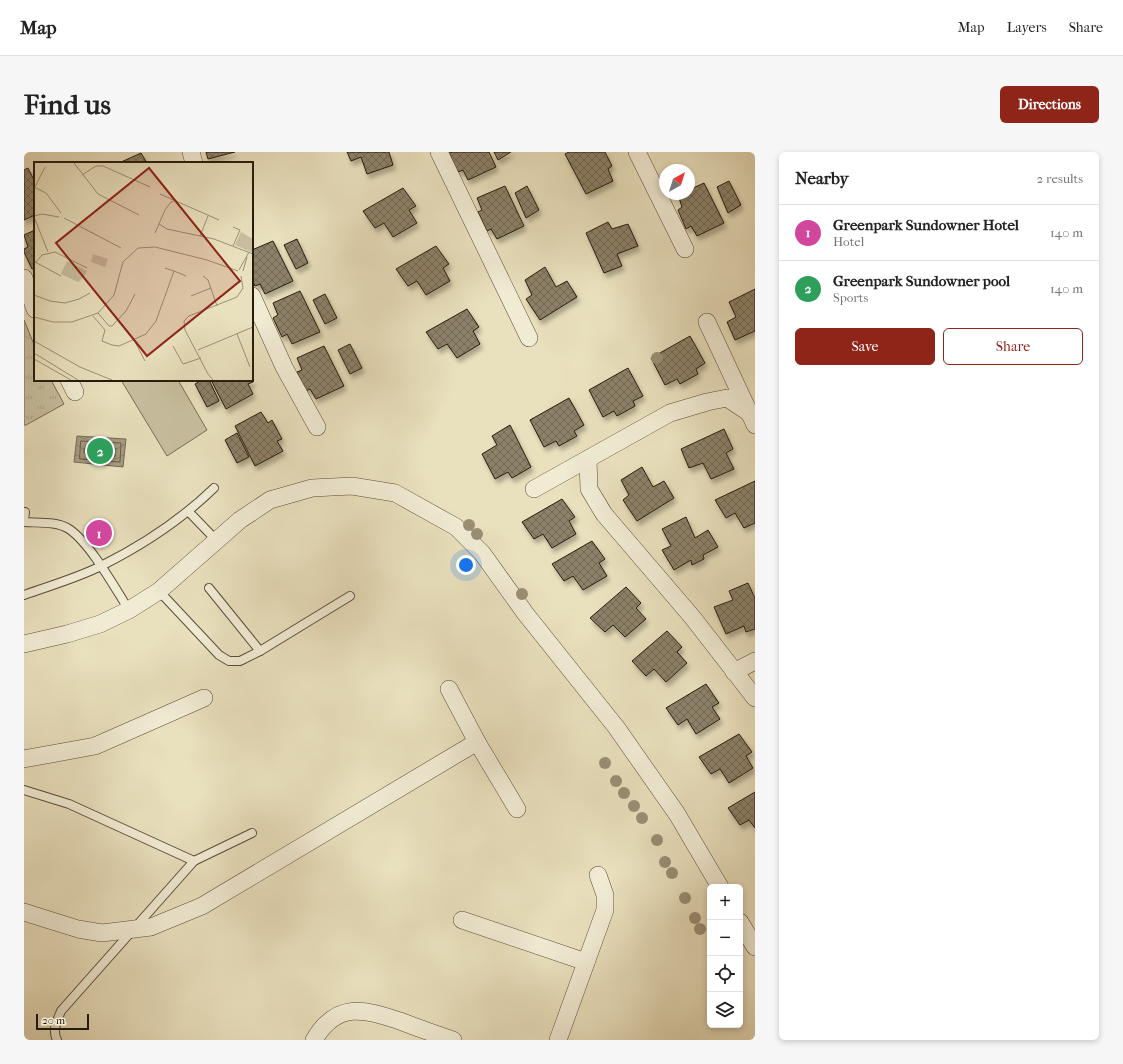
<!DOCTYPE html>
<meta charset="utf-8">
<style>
:root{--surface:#fff;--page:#f6f6f6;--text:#222;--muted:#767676;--line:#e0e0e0;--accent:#8f2418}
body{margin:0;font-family:"IM FELL French Canon",serif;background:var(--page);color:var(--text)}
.controls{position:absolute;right:12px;bottom:12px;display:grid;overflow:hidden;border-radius:6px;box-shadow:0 2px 6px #0003}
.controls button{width:36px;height:36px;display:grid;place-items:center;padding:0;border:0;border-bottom:1px solid var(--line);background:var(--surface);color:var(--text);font:20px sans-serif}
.compass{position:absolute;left:635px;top:12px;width:36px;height:36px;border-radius:50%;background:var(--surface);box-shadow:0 2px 6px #0003;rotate:39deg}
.scale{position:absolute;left:12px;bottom:10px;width:53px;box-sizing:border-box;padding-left:4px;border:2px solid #271b0e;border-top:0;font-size:11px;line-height:14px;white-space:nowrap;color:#271b0e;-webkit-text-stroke:3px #f1ebd4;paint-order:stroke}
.you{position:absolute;left:442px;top:413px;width:14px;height:14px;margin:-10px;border:3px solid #fff;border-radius:50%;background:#1a73e8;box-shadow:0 0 0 6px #1a73e833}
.badge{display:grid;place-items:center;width:26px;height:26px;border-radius:50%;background:var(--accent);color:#fff;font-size:13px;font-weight:700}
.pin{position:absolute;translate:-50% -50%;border:2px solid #fff;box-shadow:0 1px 4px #0006}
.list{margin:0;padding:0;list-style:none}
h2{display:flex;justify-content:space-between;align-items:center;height:52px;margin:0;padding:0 16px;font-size:17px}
h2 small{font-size:13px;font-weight:400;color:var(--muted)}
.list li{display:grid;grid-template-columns:26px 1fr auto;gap:12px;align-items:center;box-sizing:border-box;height:56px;padding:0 16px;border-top:1px solid var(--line)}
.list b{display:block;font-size:15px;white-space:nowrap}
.list p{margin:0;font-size:13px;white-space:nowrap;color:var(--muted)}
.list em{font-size:13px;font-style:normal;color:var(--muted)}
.actions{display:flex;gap:8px;padding:12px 16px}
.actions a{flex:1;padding:9px 0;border:1px solid var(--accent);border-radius:6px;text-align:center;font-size:14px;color:var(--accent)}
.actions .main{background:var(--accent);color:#fff}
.icon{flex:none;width:22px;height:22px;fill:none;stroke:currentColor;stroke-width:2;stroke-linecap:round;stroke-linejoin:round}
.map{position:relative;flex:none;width:731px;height:888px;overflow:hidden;border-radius:6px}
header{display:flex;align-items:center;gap:24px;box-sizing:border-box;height:56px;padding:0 20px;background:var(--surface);border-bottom:1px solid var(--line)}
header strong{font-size:19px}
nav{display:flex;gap:22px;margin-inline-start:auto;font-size:14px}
.intro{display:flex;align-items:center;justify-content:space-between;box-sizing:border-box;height:96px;padding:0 24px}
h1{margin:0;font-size:28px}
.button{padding:10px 18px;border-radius:6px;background:var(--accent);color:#fff;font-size:14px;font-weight:700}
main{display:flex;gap:24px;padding:0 24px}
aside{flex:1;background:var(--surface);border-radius:6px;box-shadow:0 2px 6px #0003}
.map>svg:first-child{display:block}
.grass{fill:url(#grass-tufts);stroke:#786d56}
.pitch{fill:#c8bf9f;stroke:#786d56}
.water{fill:url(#water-waves);stroke:#746954}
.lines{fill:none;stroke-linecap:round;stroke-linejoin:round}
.shore{stroke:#675c48;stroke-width:1}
.building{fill:url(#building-cross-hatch);stroke:#271b0e;filter:url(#shadow)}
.service-casing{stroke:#584c3a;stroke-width:10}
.minor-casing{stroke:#584c3a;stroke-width:18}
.service{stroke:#f1ebd4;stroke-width:8}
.minor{stroke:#f1ebd4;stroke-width:17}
.tree{fill:#998f75}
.inset-road{fill:none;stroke:#9b9177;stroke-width:1}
.view{fill:#8f2418;fill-opacity:0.15;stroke:#8f2418;stroke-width:2}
.inset-edge{fill:none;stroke:#271b0e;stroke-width:2}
</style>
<header>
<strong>Map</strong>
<nav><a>Map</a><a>Layers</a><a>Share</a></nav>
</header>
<div class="intro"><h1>Find us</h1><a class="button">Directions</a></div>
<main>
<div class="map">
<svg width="731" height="888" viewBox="0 0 731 888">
<defs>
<pattern id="grass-tufts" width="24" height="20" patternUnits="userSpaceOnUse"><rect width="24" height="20" fill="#c8bf9f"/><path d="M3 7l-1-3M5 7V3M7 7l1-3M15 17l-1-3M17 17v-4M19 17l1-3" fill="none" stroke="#aca488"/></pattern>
<pattern id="water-waves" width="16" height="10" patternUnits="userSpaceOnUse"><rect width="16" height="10" fill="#a79d82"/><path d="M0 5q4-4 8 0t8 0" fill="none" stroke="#887f69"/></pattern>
<pattern id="building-cross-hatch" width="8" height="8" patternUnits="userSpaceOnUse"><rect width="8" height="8" fill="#8c8169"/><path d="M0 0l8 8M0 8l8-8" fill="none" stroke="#726955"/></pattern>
<filter id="shadow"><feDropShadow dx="2.5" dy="4.5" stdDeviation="2" flood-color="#0004"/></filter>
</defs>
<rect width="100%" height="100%" fill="#e9e0bd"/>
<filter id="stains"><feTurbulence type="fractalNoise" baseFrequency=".005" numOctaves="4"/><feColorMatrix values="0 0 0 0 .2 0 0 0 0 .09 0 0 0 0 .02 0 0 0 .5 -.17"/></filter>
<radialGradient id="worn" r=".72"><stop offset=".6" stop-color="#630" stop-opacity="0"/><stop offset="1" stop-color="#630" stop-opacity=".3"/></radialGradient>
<path class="grass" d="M0,168L11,195V228H27L40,252L2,273H0Z"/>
<path class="pitch" d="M97,228H154L183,278L143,304Z"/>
<path class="water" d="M53,284L102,287L99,315L50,310Z"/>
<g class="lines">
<g class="shore">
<path d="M57,289L97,291L96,310L56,307Z"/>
<path d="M62,294L91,296V304L90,305L62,303L60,300Z"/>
</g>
</g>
<g class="building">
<path d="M182,0H211L184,7Z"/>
<path d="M323,0H365L369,13L343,22L337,5L327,9Z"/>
<path d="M429,0H465L472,15L444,28L439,18L434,20L425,1Z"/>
<path d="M470,0H487L474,8Z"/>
<path d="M545,0H581L588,14L584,17L589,29L562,42L541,2Z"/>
<path d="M117,1L123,11H95Z"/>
<path d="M4,16L11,30V63L0,68V18Z"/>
<path d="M705,29L717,53L704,61L693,35Z"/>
<path d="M680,31L700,71L673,84L667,74L662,77L654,58L658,55L654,43L665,42V38Z"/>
<path d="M481,34L500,74L473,87L467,77L463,79L454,60L458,58L453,46Z"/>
<path d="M503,34L515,58L502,66L491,41Z"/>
<path d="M379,36L392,54L385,58L393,71L369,85L360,71L351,76L339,59Z"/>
<path d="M584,70L588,77L604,72L614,94L593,102L598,114L580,121L562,81Z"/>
<path d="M11,78V115L8,117L0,100V97L4,95L0,83Z"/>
<path d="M273,87L284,111L272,117L260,93Z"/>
<path d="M249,89L269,129L241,142L236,132L231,134L228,127V98Z"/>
<path d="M412,94L425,112L419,116L426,129L402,143L393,129L384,134L372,117Z"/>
<path d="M521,115L532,135L543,129L553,145L516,168L502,147L508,143L501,128Z"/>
<path d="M731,137V179L711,188L703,170L712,165L705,150Z"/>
<path d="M276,139L296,180L268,192L263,182L258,185L249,166L254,163L249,151Z"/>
<path d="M301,142L313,166L301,172L289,148Z"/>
<path d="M443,157L455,175L449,179L456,192L433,206L423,192L414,197L402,180Z"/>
<path d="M666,184L681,211L672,217L674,222L656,232L653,227L641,233L627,206Z"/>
<path d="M326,192L338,216L326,222L314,198Z"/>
<path d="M300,194L320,234L292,247L286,237L282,239L273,220L278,218L273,206Z"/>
<path d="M604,216L619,244L609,249L611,254L593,264L590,259L579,265L565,238Z"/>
<path d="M178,228H185L195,249L183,255L171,232Z"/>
<path d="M187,228H228L229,230L224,232L229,242L202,257Z"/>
<path d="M545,246L560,273L550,279L553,284L535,294L532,289L520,295L506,268Z"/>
<path d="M237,260L244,271L248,268L258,287L253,289L259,299L231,314L211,274Z"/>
<path d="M486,273L507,315L488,326L484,320L471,327L458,302L473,293L468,284Z"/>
<path d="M700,277L709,297L702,301L710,317L687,327L679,311L665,316L657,297Z"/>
<path d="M213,281L225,305L213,311L201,288Z"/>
<path d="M618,315L629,335L640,329L650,346L613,369L599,348L605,343L597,328Z"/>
<path d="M731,329V371L720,376L711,361L702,366L691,348Z"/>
<path d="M538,347L551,365L545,369L552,382L528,396L519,382L510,387L498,370Z"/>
<path d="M662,365L671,386L684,378L694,395L679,403L680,407L668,413L667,408L650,418L638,398L647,394L638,377Z"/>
<path d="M568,389L581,407L575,411L583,424L559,438L549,424L540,429L528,412Z"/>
<path d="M724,431L731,446V477L722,480L720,474L702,482L690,455L709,448L705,439Z"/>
<path d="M602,435L617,451L612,456L622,467L601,485L589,473L581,480L566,466Z"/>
<path d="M643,479L658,495L653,500L663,511L642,530L630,517L622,524L608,509Z"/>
<path d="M682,532L695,551L688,555L696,567L672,582L663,567L654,573L642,556Z"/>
<path d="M715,582L728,600L722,604L729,616L705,631L696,617L687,622L675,605Z"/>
<path d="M731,640V676L725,668L716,673L704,656Z"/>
</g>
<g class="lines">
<defs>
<g id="service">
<path d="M165,360L192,388"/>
<path d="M0,368L1,360"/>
<path d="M0,370C14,371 33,369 45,377C66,391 91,436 105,458"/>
<path d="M185,436L236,499"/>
<path d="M135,439L195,503L205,509H216L236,499L326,444"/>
<path d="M0,443C25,434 53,426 77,414C119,393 157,368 190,336"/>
<path d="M0,638L45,652L170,709L228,681"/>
<path d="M33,888C28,878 33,869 37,859L170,709"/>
</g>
<g id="minor">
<path d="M167,0L170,11"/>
<path d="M415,0L505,186"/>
<path d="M613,0L661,97"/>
<path d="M0,126L11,157"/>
<path d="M228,144L260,215L293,275"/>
<path d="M683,170L731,273"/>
<path d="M45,228L51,240"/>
<path d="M564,307L565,337L580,362L669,466L731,546"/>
<path d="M510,337L646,261L683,250L703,246L724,260"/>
<path d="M0,492L43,482L76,472L105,458L135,439L216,368L246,348L288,336L328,334L371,341L432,375L458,401L501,461L592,575L653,662L696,735"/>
<path d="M710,520L731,509"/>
<path d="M453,590L493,657"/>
<path d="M0,607L71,594L180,546"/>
<path d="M0,760L54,777L78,781L127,775L178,754L453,590L425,537"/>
<path d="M438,768L562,810"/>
<path d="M716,770L731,795"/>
<path d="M290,888C313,849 340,857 376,869C394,876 411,882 429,888"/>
<path d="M534,888L581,758V743L574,723"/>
</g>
</defs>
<use href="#service" class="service-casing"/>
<use href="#minor" class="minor-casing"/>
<use href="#service" class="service"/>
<use href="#minor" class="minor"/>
</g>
<g class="tree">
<circle cx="633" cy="206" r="6"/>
<circle cx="445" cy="373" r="6"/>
<circle cx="453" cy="382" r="6"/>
<circle cx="498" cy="442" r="6"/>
<circle cx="581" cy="611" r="6"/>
<circle cx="592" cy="629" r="6"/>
<circle cx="600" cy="641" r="6"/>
<circle cx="610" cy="654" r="6"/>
<circle cx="618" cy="666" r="6"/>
<circle cx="633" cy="688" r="6"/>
<circle cx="641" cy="710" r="6"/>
<circle cx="648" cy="721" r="6"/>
<circle cx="661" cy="746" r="6"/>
<circle cx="671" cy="766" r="6"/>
<circle cx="676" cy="777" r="6"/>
</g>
<g transform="translate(10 10)">
<rect width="219" height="219" fill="#e9e0bd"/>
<path d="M207,70L219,77V91L201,83ZM33,99L53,109L50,115L44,120L27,112Z" fill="#c8bf9f"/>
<path d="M59,92L74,97L71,105L57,100Z" fill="#c8bf9f"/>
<path class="inset-road" d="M40,1L64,32L105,53M48,13L62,4H69L116,25M0,25L12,31L27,51M1,25L11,5M126,32L185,58M0,54L8,52L25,55M0,55L14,90M30,56L87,86M125,62L133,67L180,77L219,92M121,71L131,48L137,40L140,39M166,74L174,54M199,84L206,68L199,65M1,100L27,114M0,102L8,93L21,90L53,106M205,108L215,90M140,109L152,114M209,109L213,95M169,114L174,118L183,144M0,133L16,139L31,141L45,137L56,131M157,134L177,126M64,151L75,164H78L92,149L101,132M59,154L71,168L68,179L78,183L85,184L112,172L122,159L140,109L131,106M0,155L19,160H38L64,151L80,133L89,100L104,86L121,85L173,98L204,109M203,172L216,205M100,178L111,199M0,179L46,205L78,218M139,184L149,202L167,196M164,188L219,165M0,191L44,218M0,197L37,218M179,218L174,212L151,168L150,159L155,154L203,135L209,126L207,114"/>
<path class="view" d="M115,6L206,119L113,194L22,81Z"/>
<rect width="219" height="219" class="inset-edge"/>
</g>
<rect width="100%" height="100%" filter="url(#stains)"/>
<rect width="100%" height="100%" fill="url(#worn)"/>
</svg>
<div class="controls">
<button>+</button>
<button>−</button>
<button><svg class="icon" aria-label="locate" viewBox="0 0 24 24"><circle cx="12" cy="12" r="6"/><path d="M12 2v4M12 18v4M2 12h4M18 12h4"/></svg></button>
<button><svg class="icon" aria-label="layers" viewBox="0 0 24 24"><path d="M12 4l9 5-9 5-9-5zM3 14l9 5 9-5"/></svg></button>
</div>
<svg class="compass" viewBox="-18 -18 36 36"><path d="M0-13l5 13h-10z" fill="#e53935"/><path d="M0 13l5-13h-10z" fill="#767676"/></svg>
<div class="scale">20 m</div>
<div class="you"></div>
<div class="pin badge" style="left:75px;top:381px;background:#d1479c">1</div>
<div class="pin badge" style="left:76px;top:299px;background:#2e9e5b">2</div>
</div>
<aside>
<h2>Nearby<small>2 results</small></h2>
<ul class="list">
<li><span class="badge" style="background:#d1479c">1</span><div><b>Greenpark Sundowner Hotel</b><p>Hotel</p></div><em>140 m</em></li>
<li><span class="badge" style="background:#2e9e5b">2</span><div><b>Greenpark Sundowner pool</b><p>Sports</p></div><em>140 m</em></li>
</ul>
<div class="actions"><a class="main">Save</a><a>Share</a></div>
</aside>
</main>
